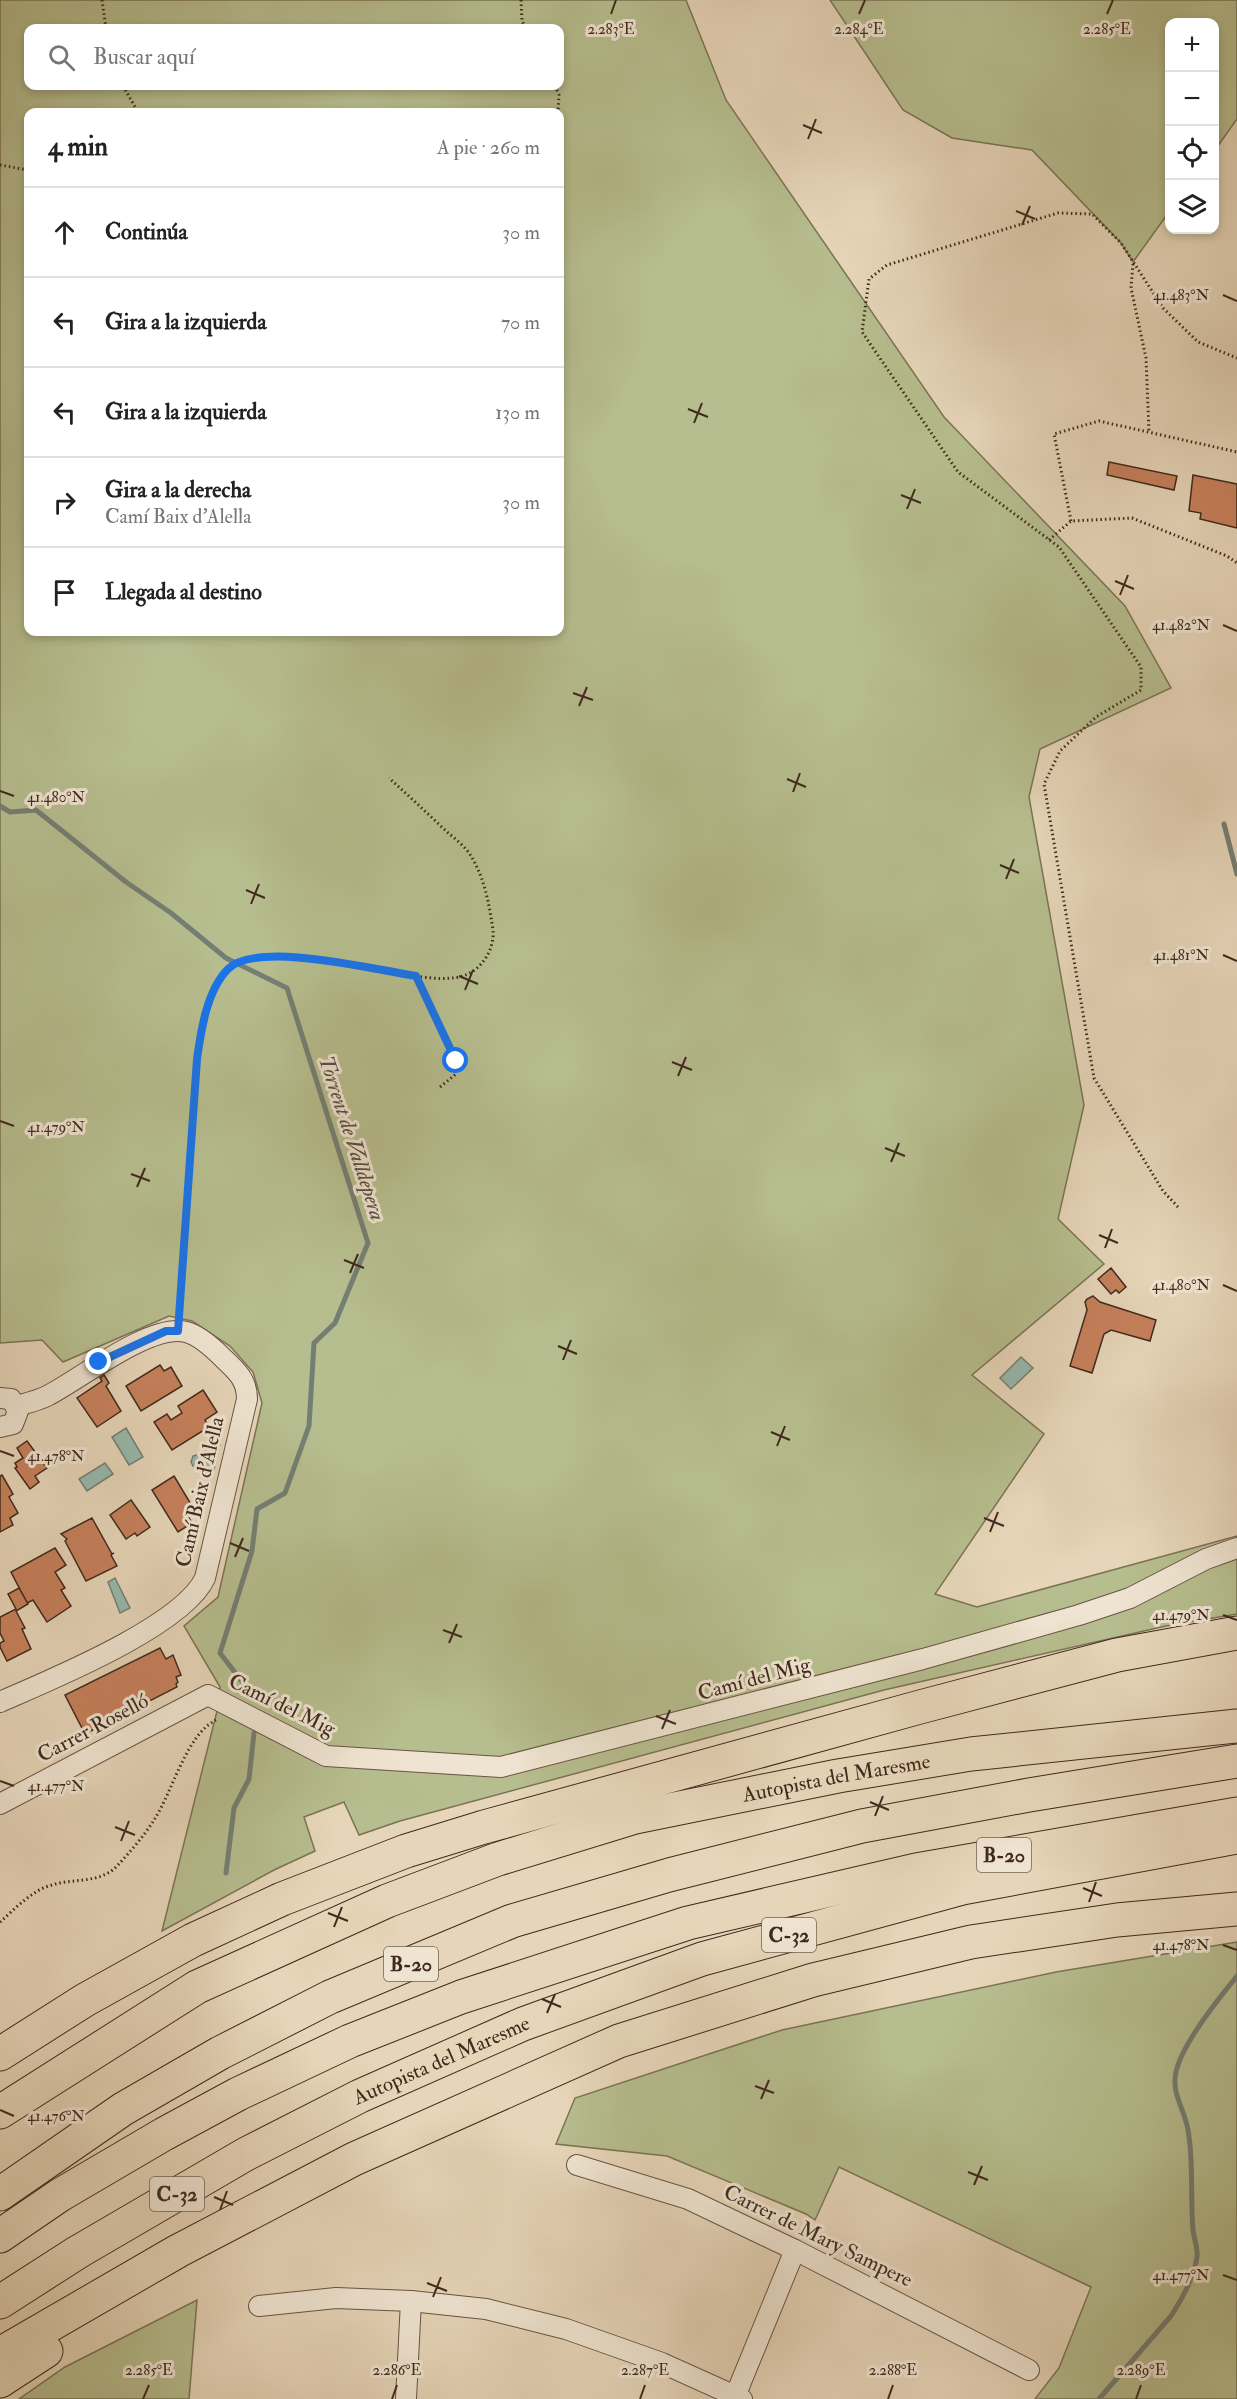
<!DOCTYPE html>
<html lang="es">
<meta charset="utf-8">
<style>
:root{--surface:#fff;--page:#f6f6f6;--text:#222;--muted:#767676;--line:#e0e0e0}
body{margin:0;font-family:"IM FELL Double Pica",serif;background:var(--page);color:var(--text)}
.controls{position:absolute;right:18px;top:18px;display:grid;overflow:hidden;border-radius:12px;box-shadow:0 3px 9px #0003}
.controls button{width:54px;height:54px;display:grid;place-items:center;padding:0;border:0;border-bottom:2px solid var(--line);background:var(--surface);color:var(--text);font:30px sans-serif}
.stop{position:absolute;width:18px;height:18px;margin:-14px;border:4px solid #1a73e8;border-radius:50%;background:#fff}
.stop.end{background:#1a73e8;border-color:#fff;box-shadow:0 2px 6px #0008}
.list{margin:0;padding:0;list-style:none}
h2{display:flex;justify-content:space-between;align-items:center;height:78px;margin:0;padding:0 24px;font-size:26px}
h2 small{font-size:20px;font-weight:400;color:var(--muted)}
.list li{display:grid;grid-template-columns:39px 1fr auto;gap:18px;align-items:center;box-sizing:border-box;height:90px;padding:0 24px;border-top:2px solid var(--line)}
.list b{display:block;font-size:22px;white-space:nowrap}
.list p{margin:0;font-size:20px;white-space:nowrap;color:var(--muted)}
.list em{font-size:20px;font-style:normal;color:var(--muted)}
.icon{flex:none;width:33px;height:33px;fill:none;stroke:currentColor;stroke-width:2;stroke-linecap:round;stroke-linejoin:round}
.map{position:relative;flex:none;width:1237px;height:2399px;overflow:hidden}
.search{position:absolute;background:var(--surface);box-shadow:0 3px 9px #0003;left:24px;top:24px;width:540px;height:66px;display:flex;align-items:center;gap:15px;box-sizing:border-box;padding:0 21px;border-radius:12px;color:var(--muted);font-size:22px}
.panel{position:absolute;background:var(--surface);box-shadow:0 3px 9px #0003;left:24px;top:108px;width:540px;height:528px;border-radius:12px}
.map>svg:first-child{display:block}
.green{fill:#b6bd8e;stroke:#7b7356;stroke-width:1.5;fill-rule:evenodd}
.water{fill:#96b9ad;stroke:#747f73;stroke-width:1.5}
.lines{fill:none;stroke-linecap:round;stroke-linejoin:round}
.stream{stroke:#747f73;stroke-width:5}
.building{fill:#c6805b;stroke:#40291d;stroke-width:1.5}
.minor-casing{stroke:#6a5444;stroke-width:22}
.motorway-casing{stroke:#40291d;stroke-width:35}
.path{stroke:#40291d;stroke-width:3;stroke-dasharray:1.5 3;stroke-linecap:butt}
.minor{stroke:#efe4d1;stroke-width:20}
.motorway{stroke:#e6d5b8;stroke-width:33}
.route{stroke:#1a73e8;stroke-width:8}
.ticks{fill:none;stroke:#40291d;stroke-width:2}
.labels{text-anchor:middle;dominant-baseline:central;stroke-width:6;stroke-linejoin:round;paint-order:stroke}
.shield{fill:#efe4d1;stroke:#746153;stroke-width:1.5}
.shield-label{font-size:20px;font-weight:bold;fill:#40291d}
.street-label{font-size:21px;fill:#40291d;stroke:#efe4d1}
.water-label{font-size:22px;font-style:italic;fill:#564d41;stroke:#efe4d1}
.ticks-label{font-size:15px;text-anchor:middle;fill:#40291d;stroke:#efe4d1;stroke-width:6;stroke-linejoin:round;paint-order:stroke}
</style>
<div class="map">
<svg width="1237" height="2399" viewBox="0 0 1237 2399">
<rect width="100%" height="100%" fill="#e6d5b8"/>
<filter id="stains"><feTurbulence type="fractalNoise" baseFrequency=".00333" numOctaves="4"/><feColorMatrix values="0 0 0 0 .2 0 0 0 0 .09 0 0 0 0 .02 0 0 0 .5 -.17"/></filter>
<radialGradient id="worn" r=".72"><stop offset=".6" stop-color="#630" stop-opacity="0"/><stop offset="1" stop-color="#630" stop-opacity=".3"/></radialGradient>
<g class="green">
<path d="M0,0H686L726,100L944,417L1125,606L1171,688L1040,749L1029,797L1084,1105L1058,1219L1104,1264L972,1375L1044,1434L935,1594L977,1607L1237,1536V1614L1166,1626L884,1690L400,1821L359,1835L344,1802L304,1817L315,1851L274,1870L162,1931L218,1707L220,1687L184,1626L218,1597L262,1403L253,1372L230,1346L192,1321L169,1316L63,1362L42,1340L0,1343ZM28,28H560V86H28ZM28,112H560V632H28Z"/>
<path d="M830,0H1237V119L1215,150L1214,22H1170L1169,212L1133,262L1121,243L1032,150L952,138L903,110Z"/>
<path d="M1237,1942V2399H1035L1059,2368L1091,2287L839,2167L815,2220L806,2214L667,2156L556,2144L575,2098L782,2030L1056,1972Z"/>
<path d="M197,2300L189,2399H19L65,2367Z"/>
</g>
<g class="water">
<path d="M1021,1357L1033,1368L1011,1389L1000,1378Z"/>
<path d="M126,1428L143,1457L129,1465L112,1437Z"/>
<path d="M214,1442L220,1444L214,1470L193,1466L191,1462L193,1456L203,1453Z"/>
<path d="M105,1463L113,1474L87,1491L79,1479Z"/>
<path d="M115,1578L130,1608L120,1613L108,1582Z"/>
</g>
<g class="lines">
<g class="stream">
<path d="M0,806L10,812L36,810L126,882L171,913L226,958L287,988L368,1243L335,1323L314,1343L309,1426L285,1493L257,1509L252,1551L220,1653L257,1701"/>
<path d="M1224,824L1237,874"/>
<path d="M226,1873L234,1808L249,1779L254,1733"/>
<path d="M1099,2399L1171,2316C1182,2299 1194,2278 1197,2257C1198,2248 1194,2239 1193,2230C1190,2197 1194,2163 1188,2130C1185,2110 1171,2094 1176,2072C1182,2044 1218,1999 1237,1976"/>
</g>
</g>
<g class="building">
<path d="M1109,462L1177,476L1174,490L1107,475Z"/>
<path d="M1193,475L1237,484V528L1200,519L1201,513L1189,511Z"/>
<path d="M1111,1268L1126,1287L1119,1293L1116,1290L1111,1294L1098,1279Z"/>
<path d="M1093,1296L1100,1302L1156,1320L1150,1341L1111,1330L1104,1334L1092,1373L1070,1366L1087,1310L1085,1302L1087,1299Z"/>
<path d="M160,1365L164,1371L171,1367L182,1386L141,1411L126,1386Z"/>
<path d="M104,1375L109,1383L106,1386L121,1411L97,1427L77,1398L102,1381L100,1378Z"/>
<path d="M203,1390L217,1412L205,1420L209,1427L172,1450L154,1422L167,1414L171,1420L182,1413L178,1406Z"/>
<path d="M27,1441L47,1468L35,1476L39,1482L30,1489L15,1468L17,1467L15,1463L23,1458L17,1448Z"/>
<path d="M2,1475L13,1494L9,1497L18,1513L10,1518L13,1525L0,1532V1476Z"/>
<path d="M174,1476L195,1511L188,1516L192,1523L178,1532L152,1490Z"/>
<path d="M131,1500L150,1527L137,1536L135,1533L126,1539L110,1515Z"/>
<path d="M92,1518L112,1554L114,1553L111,1555L117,1566L86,1581L65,1541L67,1539L61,1534Z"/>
<path d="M55,1548L66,1565L55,1572L65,1588L61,1590L71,1606L47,1622L33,1600L27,1603L11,1572Z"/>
<path d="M19,1588L28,1604L16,1611L25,1628L22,1629L31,1649L7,1661L0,1647V1643L4,1641L0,1633V1617L16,1609L8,1594Z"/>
<path d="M160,1648L166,1659L173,1655L181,1675L176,1677L178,1682L176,1684L177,1687L85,1734L65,1695Z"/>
</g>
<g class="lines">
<defs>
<g id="minor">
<path d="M0,1398L11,1399L18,1411L13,1424L0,1427"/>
<path d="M0,1702C50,1680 183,1626 205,1578L247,1399C247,1380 237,1371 223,1358C214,1349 199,1335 186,1332C150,1323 79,1380 47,1396C37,1401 27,1403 16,1406"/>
<path d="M0,1804L208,1695L326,1756L501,1767L923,1659L1079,1615L1130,1598L1206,1559L1237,1548"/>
<path d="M577,2165L688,2199L795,2250L1029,2370"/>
<path d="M259,2306L336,2298L411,2301L486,2309L566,2329L662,2363L742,2399"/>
<path d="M406,2399L411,2301"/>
<path d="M734,2399L795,2250"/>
</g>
<g id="motorway">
<path d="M0,2054L85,2000L193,1940L282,1899L406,1851L484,1827L920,1707L1117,1655L1237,1633"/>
<path id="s1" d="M0,2112L197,1987L387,1901L498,1859L635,1817L838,1776L971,1754L1237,1726"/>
<path d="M0,2194L123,2109L220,2053L330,1997L512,1921L669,1875L862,1826L1029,1795L1237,1761"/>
<path d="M0,2236L60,2195L164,2134L238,2094L350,2041L461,1997L688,1923L916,1870L1237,1814"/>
<path id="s2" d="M0,2302L78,2252L246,2154L360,2096L523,2024L702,1959L962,1888L1237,1837"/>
<path d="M0,2354L178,2251L354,2159L619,2041L813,1980L971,1942L1117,1920L1237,1909"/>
<path d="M0,2381L46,2351"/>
</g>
</defs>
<use href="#minor" class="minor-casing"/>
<use href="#motorway" class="motorway-casing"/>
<g class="path">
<path d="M102,0L106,28"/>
<path d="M521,0L522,21L526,28"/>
<path d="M123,86L138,112"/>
<path d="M555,86L559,95L558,112"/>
<path d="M0,165L28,170"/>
<path d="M1133,264L1131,288L1146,358L1149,432"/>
<path d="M1071,521L1054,434L1099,421L1237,452"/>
<path d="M1049,540L1071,521L1132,518L1227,556L1237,563"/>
<path d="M416,976L456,1061V1074L440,1087"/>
<path d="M1178,1207L1163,1191L1094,1078L1044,784L1060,751L1096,717L1141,690V667L1059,547L958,472L862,332L869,279L887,265L1058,213L1092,214L1121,243L1163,308L1198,342L1237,358"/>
<path d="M179,1314L197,1059C202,1028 210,972 243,960C253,956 264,957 274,957C315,956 356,966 396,973C416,976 439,981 459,977C480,973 495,950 493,930C489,904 485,879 471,856C466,847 454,838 446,831C427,813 408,795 389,778"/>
<path d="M0,1922C15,1909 32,1890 52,1885C73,1878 100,1884 117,1866C130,1852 144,1836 154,1820C173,1791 186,1735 216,1720"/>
</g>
<use href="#minor" class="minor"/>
<use href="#motorway" class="motorway"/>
</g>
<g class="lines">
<path class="route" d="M99,1362L166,1331H178L197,1059C201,1030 207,990 228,969C257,940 376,970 416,976L456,1061"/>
</g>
<path class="ticks" d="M611,14L616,0M859,14L865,0M1107,14L1113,0M803,125L822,133M808,139L816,119M1016,211L1035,219M1022,225L1030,206M1223,295L1237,301M688,409L708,417M694,423L702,403M901,495L921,503M907,509L915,489M1115,581L1134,589M1120,595L1128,575M1223,625L1237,631M573,693L593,700M579,706L587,687M787,779L806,787M0,791L14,796M793,792L800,773M1000,865L1019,873M1006,879L1014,859M246,890L265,898M251,904L259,884M1223,955L1237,961M459,976L478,984M465,990L473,970M672,1062L692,1070M678,1076L686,1057M0,1121L14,1126M885,1148L905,1156M891,1162L899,1143M131,1174L150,1181M137,1187L145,1168M1099,1235L1118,1243M1105,1248L1112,1229M344,1260L364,1268M350,1273L358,1254M1223,1285L1237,1291M558,1346L577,1354M563,1360L571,1340M771,1432L790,1440M777,1446L785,1426M0,1451L14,1456M984,1518L1004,1526M990,1532L998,1512M230,1543L249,1551M235,1557L243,1538M1223,1615L1237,1620M443,1630L462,1637M449,1643L457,1624M656,1716L676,1724M662,1729L670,1710M0,1781L14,1786M870,1802L889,1810M875,1816L883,1796M115,1827L135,1835M121,1841L129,1821M1083,1888L1102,1896M1089,1902L1096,1882M328,1913L348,1921M334,1927L342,1907M1223,1945L1237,1950M542,1999L561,2007M547,2013L555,1994M755,2086L774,2093M761,2099L769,2080M0,2110L14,2116M968,2172L988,2180M974,2185L982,2166M214,2197L233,2205M220,2210L227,2191M1223,2275L1237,2280M427,2283L447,2291M433,2297L441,2277M143,2399L149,2385M392,2399L397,2385M640,2399L645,2385M888,2399L893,2385M1136,2399L1141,2385"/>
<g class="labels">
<g class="shield">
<rect x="977" y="1838" width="54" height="34" rx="4.5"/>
<rect x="762" y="1918" width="54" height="34" rx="4.5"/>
<rect x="384" y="1947" width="54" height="34" rx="4.5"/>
<rect x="150" y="2177" width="54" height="34" rx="4.5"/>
</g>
<g class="shield-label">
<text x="1004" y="1855">B-20</text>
<text x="789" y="1935">C-32</text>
<text x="411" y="1964">B-20</text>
<text x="177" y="2194">C-32</text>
</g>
<g class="street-label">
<text transform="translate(200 1492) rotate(-77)">Camí Baix d'Alella</text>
<text transform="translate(754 1679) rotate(-15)">Camí del Mig</text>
<text transform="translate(282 1705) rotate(26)">Camí del Mig</text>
<text transform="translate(93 1728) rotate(-28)">Carrer Roselló</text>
<text stroke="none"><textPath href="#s1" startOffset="909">Autopista del Maresme</textPath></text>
<text stroke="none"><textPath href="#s2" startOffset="504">Autopista del Maresme</textPath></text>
<text transform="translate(818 2236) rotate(26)">Carrer de Mary Sampere</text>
</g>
<g class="water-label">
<text transform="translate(352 1138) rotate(72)">Torrent de Valldepera</text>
</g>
</g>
<g class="ticks-label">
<text x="859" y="34">2.284°E</text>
<text x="611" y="34">2.283°E</text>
<text x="1107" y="34">2.285°E</text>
<text x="1181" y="300">41.483°N</text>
<text x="1181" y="630">41.482°N</text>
<text x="56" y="802">41.480°N</text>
<text x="1181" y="960">41.481°N</text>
<text x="56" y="1132">41.479°N</text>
<text x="1181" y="1290">41.480°N</text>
<text x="56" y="1461">41.478°N</text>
<text x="1181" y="1620">41.479°N</text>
<text x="56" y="1791">41.477°N</text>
<text x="1181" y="1950">41.478°N</text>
<text x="56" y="2121">41.476°N</text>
<text x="1181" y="2280">41.477°N</text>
<text x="149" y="2375">2.285°E</text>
<text x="397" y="2375">2.286°E</text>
<text x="645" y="2375">2.287°E</text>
<text x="893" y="2375">2.288°E</text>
<text x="1141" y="2375">2.289°E</text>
</g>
<rect width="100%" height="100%" filter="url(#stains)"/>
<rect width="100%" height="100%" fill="url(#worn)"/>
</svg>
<div class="controls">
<button>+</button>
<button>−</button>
<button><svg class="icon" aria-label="locate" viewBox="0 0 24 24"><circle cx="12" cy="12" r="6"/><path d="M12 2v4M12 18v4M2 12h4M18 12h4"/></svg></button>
<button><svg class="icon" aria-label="layers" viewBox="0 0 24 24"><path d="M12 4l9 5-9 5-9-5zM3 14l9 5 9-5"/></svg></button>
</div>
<div class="stop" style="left:456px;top:1061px"></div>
<div class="stop end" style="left:99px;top:1362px"></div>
<div class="search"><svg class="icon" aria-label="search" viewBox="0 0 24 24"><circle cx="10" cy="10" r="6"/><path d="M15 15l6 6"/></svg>Buscar aquí</div>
<section class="panel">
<h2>4 min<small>A pie · 260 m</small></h2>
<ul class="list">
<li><svg class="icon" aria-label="ahead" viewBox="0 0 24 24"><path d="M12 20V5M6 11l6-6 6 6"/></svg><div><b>Continúa</b></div><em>30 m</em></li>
<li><svg class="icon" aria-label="left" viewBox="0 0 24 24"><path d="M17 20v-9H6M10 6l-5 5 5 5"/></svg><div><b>Gira a la izquierda</b></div><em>70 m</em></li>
<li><svg class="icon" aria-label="left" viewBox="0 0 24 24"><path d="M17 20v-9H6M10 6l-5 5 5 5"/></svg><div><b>Gira a la izquierda</b></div><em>130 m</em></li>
<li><svg class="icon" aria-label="right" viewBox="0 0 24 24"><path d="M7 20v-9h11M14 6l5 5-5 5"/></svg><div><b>Gira a la derecha</b><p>Camí Baix d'Alella</p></div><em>30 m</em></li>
<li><svg class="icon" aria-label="arrive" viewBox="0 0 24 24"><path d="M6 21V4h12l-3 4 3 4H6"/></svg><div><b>Llegada al destino</b></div></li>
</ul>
</section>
</div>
